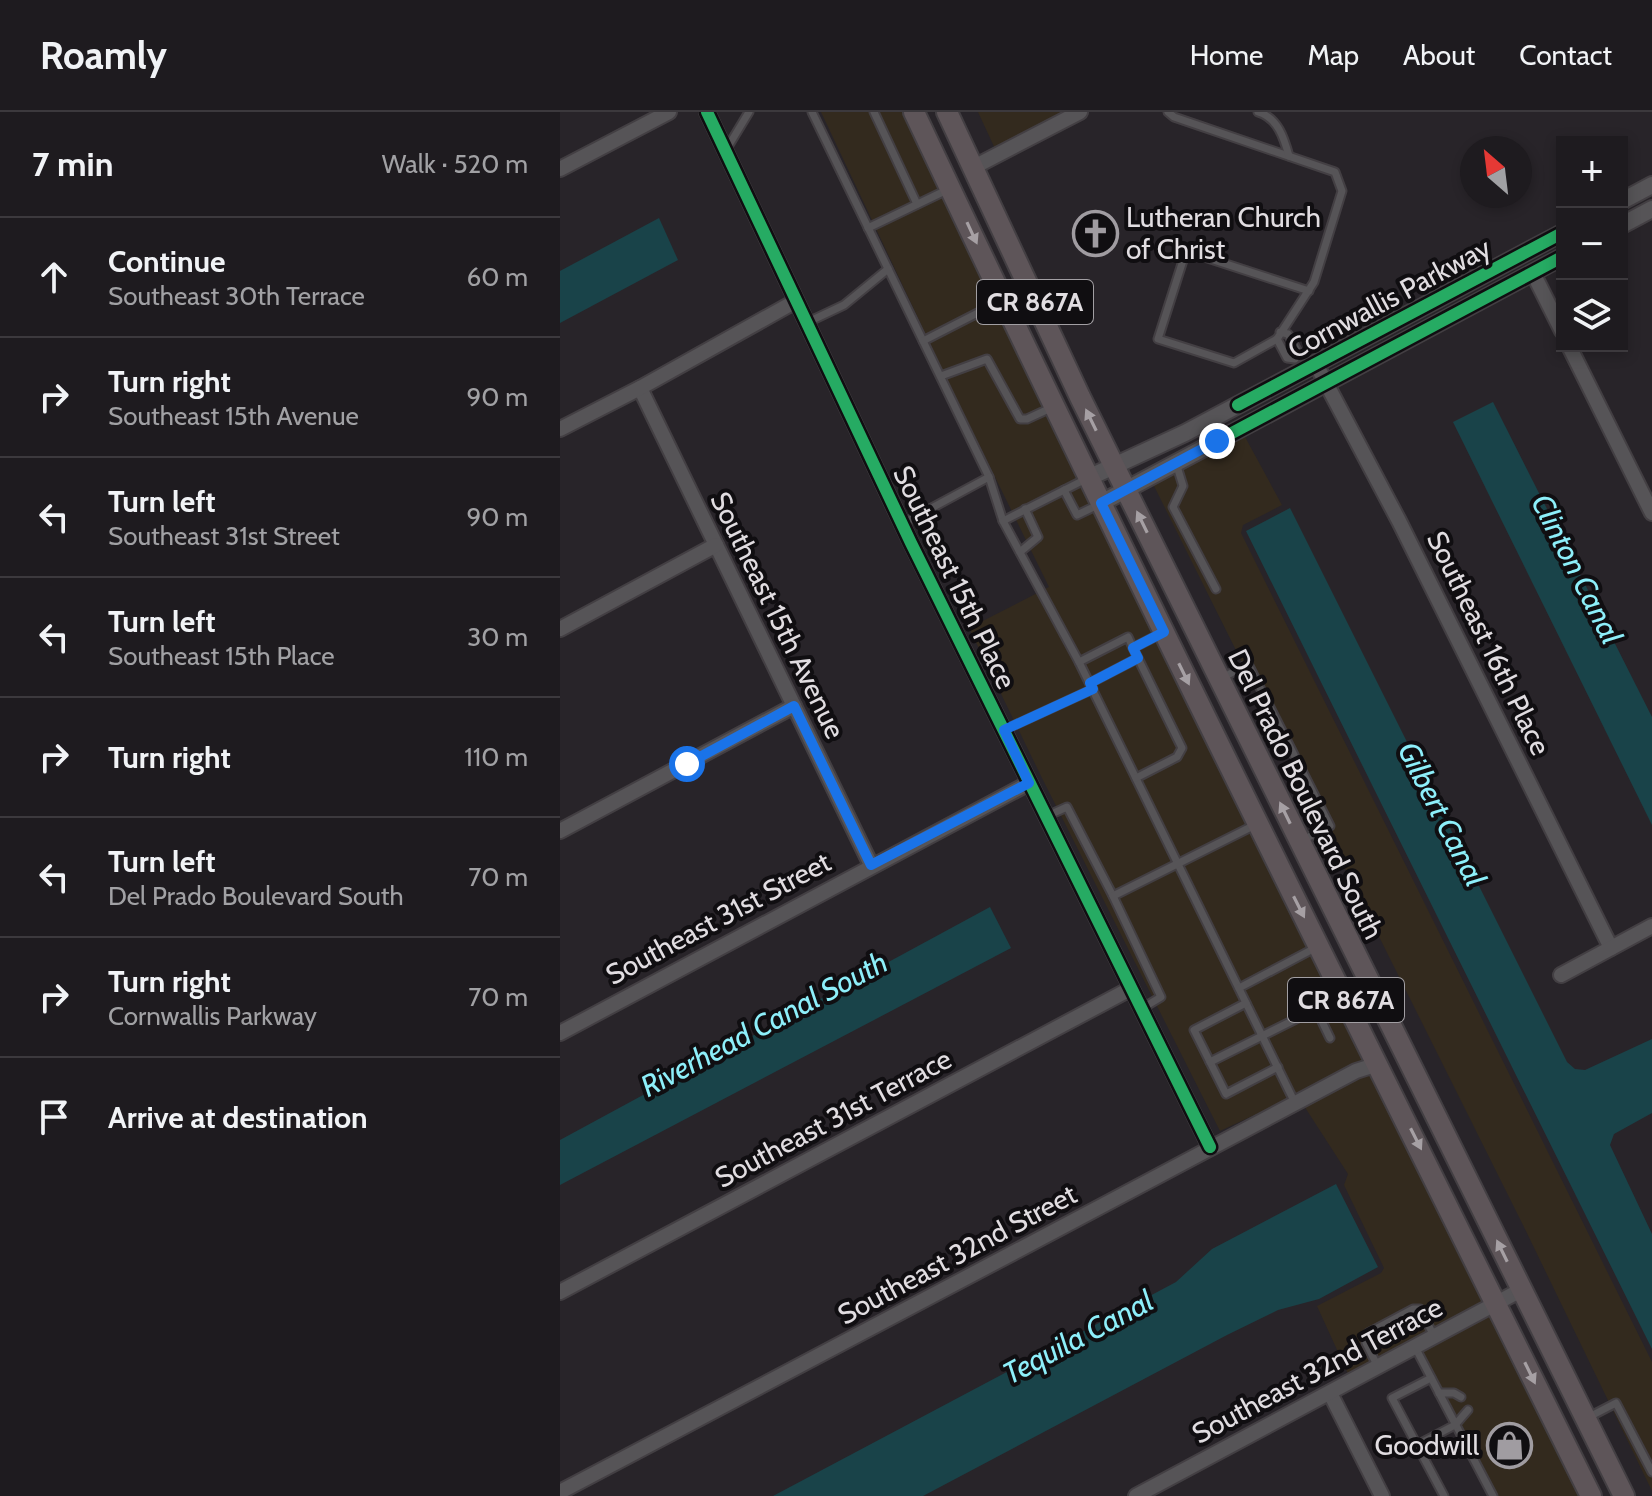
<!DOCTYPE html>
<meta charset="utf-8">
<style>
:root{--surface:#1e1b1f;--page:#262428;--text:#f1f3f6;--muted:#a1a1a4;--line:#3c393d}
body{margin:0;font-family:Cabin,sans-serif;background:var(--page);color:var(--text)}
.controls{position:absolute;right:24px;top:24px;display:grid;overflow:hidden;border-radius:0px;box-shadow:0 4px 12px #0003}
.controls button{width:72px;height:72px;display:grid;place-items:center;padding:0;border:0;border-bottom:2px solid var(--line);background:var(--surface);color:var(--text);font:40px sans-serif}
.compass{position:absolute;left:900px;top:24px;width:72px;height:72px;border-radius:50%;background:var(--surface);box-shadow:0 4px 12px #0003;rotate:332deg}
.stop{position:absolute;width:24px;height:24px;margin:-18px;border:6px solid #1a73e8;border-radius:50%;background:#fff}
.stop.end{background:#1a73e8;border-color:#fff;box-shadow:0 2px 8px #0008}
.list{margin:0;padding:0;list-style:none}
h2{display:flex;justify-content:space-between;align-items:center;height:104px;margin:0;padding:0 32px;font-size:34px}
h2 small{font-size:26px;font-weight:400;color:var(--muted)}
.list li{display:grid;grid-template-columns:52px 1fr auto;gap:24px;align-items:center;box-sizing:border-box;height:120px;padding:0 32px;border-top:2px solid var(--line)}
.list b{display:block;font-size:30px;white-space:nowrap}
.list p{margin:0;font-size:26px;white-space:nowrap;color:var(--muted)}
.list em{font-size:26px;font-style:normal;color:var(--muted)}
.icon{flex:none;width:44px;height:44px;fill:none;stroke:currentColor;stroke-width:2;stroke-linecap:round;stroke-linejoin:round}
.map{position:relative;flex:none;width:1092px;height:1384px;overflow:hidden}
header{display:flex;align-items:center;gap:48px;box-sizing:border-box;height:112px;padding:0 40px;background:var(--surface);border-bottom:2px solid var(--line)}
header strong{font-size:38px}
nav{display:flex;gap:44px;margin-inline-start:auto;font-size:28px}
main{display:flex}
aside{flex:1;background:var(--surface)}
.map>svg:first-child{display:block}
.commercial{fill:#332a1e}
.water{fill:#194349}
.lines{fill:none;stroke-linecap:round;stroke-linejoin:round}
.service-casing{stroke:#433f43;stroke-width:11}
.minor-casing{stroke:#433f43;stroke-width:18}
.tertiary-casing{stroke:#433f43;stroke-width:20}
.primary-casing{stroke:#433f43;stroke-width:24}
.service{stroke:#565457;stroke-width:7}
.minor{stroke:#565457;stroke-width:14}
.tertiary{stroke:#565457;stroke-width:16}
.primary{stroke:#5e5559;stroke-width:20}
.cycleway-casing{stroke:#100e11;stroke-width:17}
.cycleway{stroke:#26ab63;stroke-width:12}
.oneway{fill:#a6a0a4}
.route{stroke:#1a73e8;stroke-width:10}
.labels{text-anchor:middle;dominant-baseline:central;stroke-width:8;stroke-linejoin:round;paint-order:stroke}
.shield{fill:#100e11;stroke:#a29fa3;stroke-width:2}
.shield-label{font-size:26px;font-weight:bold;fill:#e1dde1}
.poi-label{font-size:28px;fill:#e1dde1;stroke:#100e11;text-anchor:start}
.street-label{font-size:28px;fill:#e1dde1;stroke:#100e11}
.water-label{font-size:30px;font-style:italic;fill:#8deffa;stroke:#100e11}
</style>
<header>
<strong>Roamly</strong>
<nav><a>Home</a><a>Map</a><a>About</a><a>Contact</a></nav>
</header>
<main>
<aside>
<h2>7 min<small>Walk · 520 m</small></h2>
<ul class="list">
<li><svg class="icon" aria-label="ahead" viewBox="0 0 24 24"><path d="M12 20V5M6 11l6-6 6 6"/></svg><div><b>Continue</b><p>Southeast 30th Terrace</p></div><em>60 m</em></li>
<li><svg class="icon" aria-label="right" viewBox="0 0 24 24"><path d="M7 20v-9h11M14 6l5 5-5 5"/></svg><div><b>Turn right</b><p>Southeast 15th Avenue</p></div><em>90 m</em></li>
<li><svg class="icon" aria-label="left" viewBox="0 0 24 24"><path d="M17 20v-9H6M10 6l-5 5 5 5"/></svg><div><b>Turn left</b><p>Southeast 31st Street</p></div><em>90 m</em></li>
<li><svg class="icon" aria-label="left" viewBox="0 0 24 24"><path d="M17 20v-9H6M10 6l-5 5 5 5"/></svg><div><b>Turn left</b><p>Southeast 15th Place</p></div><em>30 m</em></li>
<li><svg class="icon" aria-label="right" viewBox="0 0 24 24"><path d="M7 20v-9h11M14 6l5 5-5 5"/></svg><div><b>Turn right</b></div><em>110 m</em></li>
<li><svg class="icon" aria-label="left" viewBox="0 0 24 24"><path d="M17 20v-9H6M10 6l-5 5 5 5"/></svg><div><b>Turn left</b><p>Del Prado Boulevard South</p></div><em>70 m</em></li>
<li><svg class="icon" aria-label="right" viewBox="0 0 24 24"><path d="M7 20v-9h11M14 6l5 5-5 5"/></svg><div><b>Turn right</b><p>Cornwallis Parkway</p></div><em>70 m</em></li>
<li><svg class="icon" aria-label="arrive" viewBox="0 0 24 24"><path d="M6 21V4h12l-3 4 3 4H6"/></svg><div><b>Arrive at destination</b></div></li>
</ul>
</aside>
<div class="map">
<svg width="1092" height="1384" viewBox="0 0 1092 1384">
<rect width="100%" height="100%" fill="#282429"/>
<g class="commercial">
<path d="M261,0H346L1022,1384H935L854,1230L789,1264L757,1194L821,1161L824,1156L784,1073L788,1062L737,983L660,1019L482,666L409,516L489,475L383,259Z"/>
<path d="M418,0H522L437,41Z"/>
<path d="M684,323L722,393L683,413L681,421L1092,1250V1379L963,1113L593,372Z"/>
</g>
<g class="water">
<path d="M99,106L118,148L0,211V159Z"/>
<path d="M933,290L1092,605V713L893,310Z"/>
<path d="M730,396L1007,950L1015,957L1025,958L1092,927V1001L1054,1022L1050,1033L1092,1122V1237L686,419Z"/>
<path d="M430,795L451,836L0,1073V1028Z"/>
<path d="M776,1072L818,1155L759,1187L718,1198L667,1223L363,1384H213L616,1170L652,1137Z"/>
</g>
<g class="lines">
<defs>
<g id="service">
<path d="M252,0L429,365L443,409L519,550L735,991"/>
<path d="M314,0L357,92"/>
<path d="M608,0L614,5L775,60L782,79L754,170L717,227L727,246L735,247L738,240L728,222L720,220"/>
<path d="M698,0C718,6 724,26 729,44"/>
<path d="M166,38L189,0"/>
<path d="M308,116L389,77"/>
<path d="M246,211L284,193L328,157"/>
<path d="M717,227L674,251L598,227L626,139L749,179"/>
<path d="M363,229L441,189"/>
<path d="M381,264L427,247L460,307H467L493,295"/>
<path d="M616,351L623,374L613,395L656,477"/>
<path d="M504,378L517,403L540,392"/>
<path d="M443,409L526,367"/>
<path d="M342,412L429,365"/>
<path d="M460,440L478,425L465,397"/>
<path d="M573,536L622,636L617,645L576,666"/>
<path d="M519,550L568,525L573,536L602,521"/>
<path d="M662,566L688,552L770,714L741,729"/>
<path d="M530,571L578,546"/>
<path d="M444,618L533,577"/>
<path d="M487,704L507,695L553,784"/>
<path d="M679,876L755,836"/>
<path d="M686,891L634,918L666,982L718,955"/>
<path d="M581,897L601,885L553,784L695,713"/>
<path d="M650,950L756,897L770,926"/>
<path d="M855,1235L933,1384"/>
<path d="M818,1255L806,1231L808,1221L853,1197H860L874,1224"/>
<path d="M871,1266L832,1286L884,1384"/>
<path d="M879,1281H894L901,1285"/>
<path d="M1027,1306L1056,1291L1092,1360"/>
<path d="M857,1333L895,1313L908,1298"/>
</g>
<g id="minor">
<path d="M147,0L351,431L650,1035"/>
<path d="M414,55L520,0"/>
<path d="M0,57L109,0"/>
<path d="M973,161L1002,219"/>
<path d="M1009,234L1092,401"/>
<path d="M756,252L839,409L1051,836"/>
<path d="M80,276L311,753"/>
<path d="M0,317L80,276L236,189"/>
<path d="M0,517L156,433"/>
<path d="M0,719L234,594"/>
<path d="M1001,863L1092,814"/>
<path d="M0,921L469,671"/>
<path d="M0,1180L570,877"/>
<path d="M770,1281L822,1384"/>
<path d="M0,1380C266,1240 531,1100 796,959L818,952"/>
<path d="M576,1384L961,1178"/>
</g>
<g id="tertiary">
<path d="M1062,89L1092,73"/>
<path d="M1062,113L1092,97"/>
<path d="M528,366L625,321L1002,121"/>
<path d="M541,391L1002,145"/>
</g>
<g id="primary">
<path d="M354,0C573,465 803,924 1031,1384"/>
<path d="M387,0L520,285L1064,1384"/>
</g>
</defs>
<use href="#service" class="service-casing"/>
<use href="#minor" class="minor-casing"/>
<use href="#tertiary" class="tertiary-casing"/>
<use href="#primary" class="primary-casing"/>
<use href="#service" class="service"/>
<use href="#minor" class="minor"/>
<use href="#tertiary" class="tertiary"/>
<use href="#primary" class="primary"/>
<defs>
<g id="cycleway">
<path d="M147,0L351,431L650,1035"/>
<path d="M678,293L1002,121"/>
<path d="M657,329L1002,145"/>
</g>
</defs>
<use href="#cycleway" class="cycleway-casing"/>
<use href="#cycleway" class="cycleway"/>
</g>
<defs><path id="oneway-solid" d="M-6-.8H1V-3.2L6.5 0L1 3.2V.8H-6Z" transform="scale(2)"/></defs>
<g class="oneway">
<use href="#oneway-solid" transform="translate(412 121) rotate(65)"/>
<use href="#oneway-solid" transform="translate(531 308) rotate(-116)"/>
<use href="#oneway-solid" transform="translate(582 410) rotate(-116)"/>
<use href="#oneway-solid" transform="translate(624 562) rotate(64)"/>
<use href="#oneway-solid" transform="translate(725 701) rotate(-116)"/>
<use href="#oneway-solid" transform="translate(739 795) rotate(63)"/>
<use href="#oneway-solid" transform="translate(856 1027) rotate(63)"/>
<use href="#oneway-solid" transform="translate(942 1139) rotate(-116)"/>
<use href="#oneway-solid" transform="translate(970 1261) rotate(64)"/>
</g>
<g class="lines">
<path class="route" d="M127,652L234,594L311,753L469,671L444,618L533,577L530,571L578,546L573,536L604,520L541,391L657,329"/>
</g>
<defs>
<symbol id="church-ring" viewBox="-11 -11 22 22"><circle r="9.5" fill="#100e11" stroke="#a09ca1" stroke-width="1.5"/><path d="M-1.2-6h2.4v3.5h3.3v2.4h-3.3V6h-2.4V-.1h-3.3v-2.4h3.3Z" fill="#a09ca1"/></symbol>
<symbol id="shop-ring" viewBox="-11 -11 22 22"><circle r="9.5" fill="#100e11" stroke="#a09ca1" stroke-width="1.5"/><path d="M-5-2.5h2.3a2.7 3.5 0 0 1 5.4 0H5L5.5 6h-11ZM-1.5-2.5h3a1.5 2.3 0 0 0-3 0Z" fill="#a09ca1"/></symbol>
</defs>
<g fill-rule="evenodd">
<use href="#church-ring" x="510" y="96" width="51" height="51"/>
<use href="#shop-ring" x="924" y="1308" width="51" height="51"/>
</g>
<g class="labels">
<g class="shield">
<rect x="417" y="168" width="116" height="44" rx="6"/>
<rect x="728" y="866" width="116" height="44" rx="6"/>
</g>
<g class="shield-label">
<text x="475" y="190">CR 867A</text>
<text x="786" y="888">CR 867A</text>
</g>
<g class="poi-label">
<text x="566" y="105">Lutheran Church<tspan x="566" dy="32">of Christ</tspan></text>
<text x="919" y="1333" text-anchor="end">Goodwill</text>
</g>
<g class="street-label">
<text transform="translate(829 186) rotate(-28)">Cornwallis Parkway</text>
<text transform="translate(395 465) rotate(64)">Southeast 15th Place</text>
<text transform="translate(218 503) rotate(64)">Southeast 15th Avenue</text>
<text transform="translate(929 531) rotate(64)">Southeast 16th Place</text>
<text transform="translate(746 682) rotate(64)">Del Prado Boulevard South</text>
<text transform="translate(158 806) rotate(-28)">Southeast 31st Street</text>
<text transform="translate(273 1006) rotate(-28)">Southeast 31st Terrace</text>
<text transform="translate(397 1142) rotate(-28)">Southeast 32nd Street</text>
<text transform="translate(757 1258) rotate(-28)">Southeast 32nd Terrace</text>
</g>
<g class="water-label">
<text transform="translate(1017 457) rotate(63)">Clinton Canal</text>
<text transform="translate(882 702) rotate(63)">Gilbert Canal</text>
<text transform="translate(204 912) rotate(-28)">Riverhead Canal South</text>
<text transform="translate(518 1225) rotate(-28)">Tequila Canal</text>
</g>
</g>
</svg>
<div class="controls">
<button>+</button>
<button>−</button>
<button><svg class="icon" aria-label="layers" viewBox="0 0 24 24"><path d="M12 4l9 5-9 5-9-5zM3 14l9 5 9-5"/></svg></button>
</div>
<svg class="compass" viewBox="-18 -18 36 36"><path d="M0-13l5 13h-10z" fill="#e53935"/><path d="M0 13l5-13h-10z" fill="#a1a1a4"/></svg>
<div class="stop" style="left:127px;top:652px"></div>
<div class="stop end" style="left:657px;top:329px"></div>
</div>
</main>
